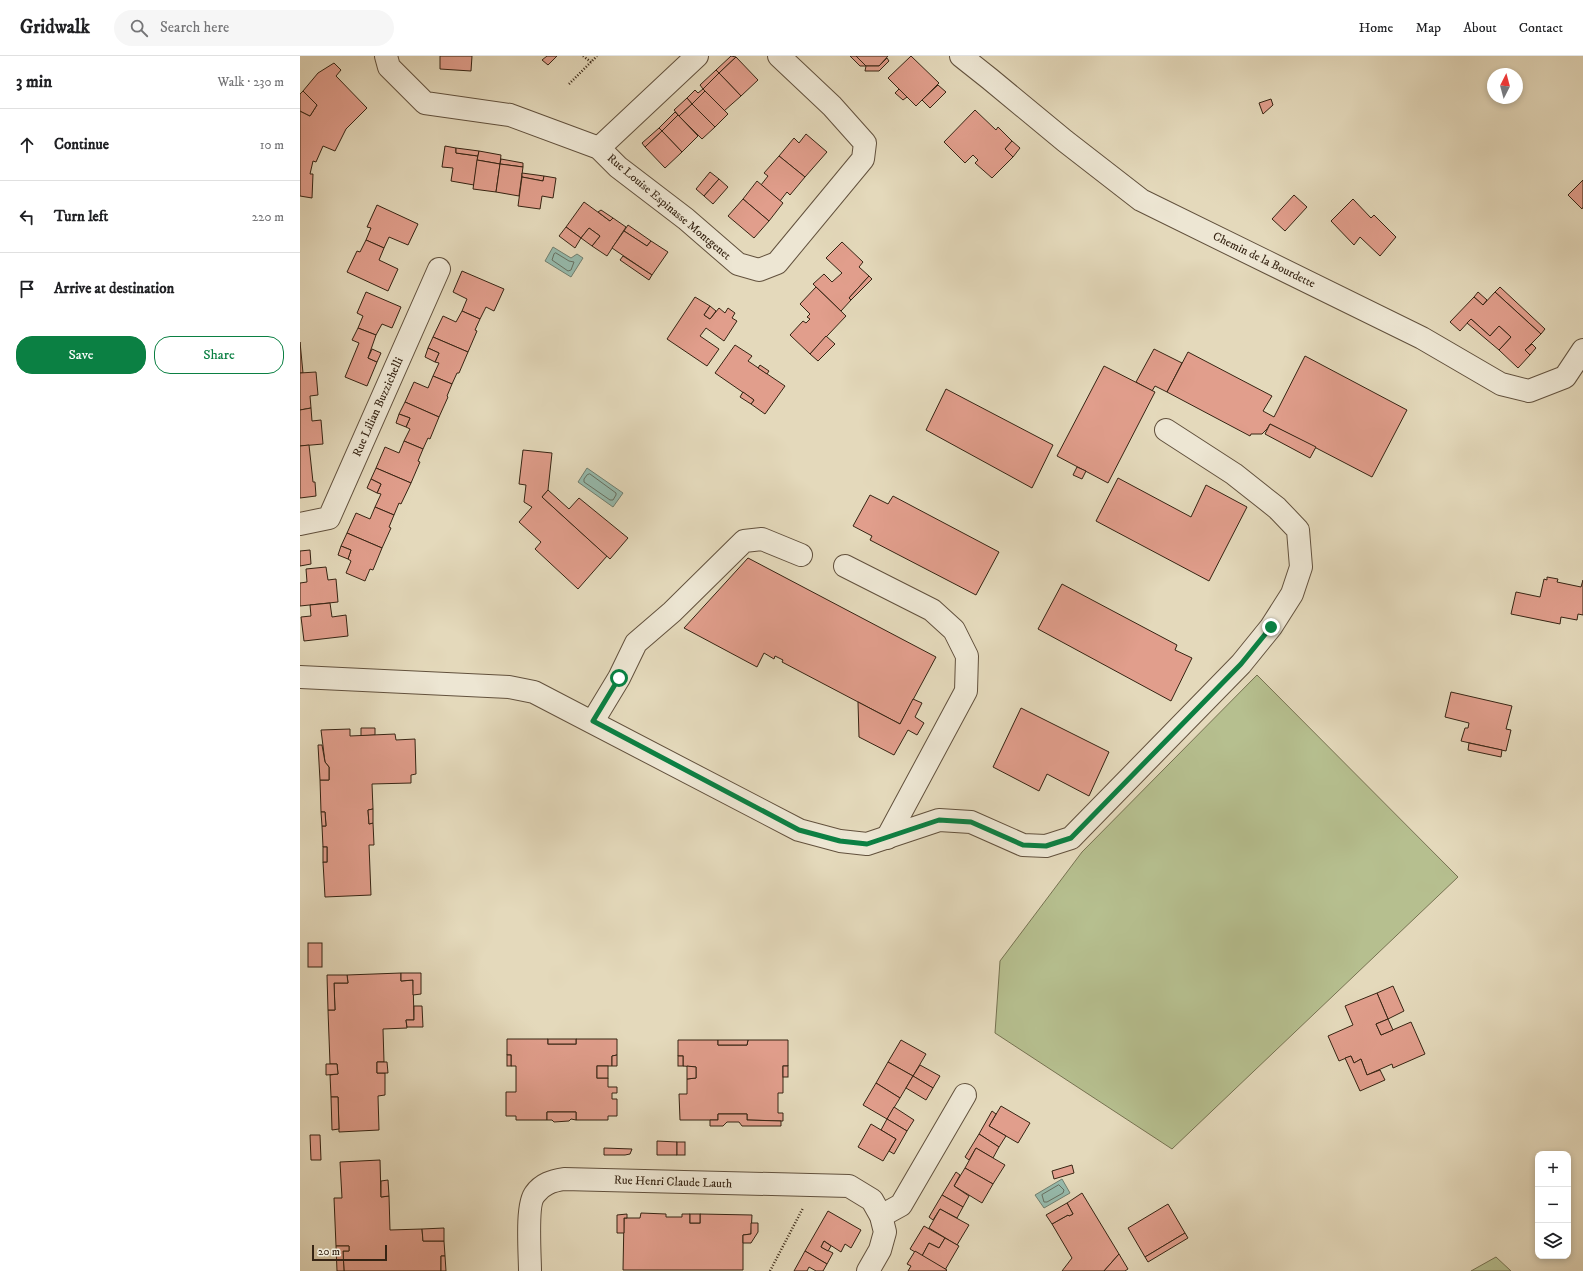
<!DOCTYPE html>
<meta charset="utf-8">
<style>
:root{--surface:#fff;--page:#f6f6f6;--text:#202124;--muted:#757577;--line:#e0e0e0;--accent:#0b8043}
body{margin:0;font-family:"IM FELL DW Pica",serif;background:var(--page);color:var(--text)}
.controls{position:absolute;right:12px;bottom:12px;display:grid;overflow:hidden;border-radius:8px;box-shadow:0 2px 6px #0003}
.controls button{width:36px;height:36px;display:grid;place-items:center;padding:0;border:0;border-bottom:1px solid var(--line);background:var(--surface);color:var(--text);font:20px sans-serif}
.compass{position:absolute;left:1187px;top:12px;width:36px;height:36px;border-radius:50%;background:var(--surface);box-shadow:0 2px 6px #0003;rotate:6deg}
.scale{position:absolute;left:12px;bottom:10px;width:75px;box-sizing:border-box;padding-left:4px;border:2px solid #362413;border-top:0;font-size:11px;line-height:14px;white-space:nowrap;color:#362413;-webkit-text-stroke:3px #ede6d3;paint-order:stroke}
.stop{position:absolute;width:12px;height:12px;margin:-9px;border:3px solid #0b8043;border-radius:50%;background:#fff}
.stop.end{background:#0b8043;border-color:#fff;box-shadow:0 1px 4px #0008}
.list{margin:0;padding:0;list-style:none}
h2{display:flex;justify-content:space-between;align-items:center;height:52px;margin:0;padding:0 16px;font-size:17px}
h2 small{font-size:13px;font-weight:400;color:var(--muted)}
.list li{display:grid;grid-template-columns:26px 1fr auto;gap:12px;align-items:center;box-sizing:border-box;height:72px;padding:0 16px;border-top:1px solid var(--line)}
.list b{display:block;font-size:15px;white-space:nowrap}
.list em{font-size:13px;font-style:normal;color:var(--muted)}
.actions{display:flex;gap:8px;padding:12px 16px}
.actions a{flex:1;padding:9px 0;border:1px solid var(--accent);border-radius:16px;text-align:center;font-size:14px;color:var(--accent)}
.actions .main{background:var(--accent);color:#fff}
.icon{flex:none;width:22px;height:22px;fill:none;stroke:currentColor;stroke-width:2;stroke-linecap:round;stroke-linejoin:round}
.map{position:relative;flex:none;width:1283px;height:1215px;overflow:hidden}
header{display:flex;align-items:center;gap:24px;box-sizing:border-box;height:56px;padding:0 20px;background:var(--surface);border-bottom:1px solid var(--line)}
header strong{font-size:19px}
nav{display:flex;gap:22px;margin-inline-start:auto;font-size:14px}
.search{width:280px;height:36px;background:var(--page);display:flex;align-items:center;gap:10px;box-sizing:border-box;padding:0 14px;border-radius:22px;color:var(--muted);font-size:15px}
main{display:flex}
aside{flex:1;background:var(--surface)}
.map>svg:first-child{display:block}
.green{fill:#b6bf8f;stroke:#767251}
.water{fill:#96baac;stroke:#707e6f}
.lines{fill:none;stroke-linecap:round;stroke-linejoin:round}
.shore{stroke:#666f60;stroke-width:1}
.building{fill:#e19e8c;stroke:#362413}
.minor-casing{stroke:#62513d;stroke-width:24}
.path{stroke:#362413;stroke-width:2.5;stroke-dasharray:1 2;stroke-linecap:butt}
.minor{stroke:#ede6d3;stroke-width:22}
.route{stroke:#0b8043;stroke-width:5}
.labels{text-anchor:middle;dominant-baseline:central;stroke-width:4;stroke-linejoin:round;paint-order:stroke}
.street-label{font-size:12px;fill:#362413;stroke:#ede6d3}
</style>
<header>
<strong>Gridwalk</strong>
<div class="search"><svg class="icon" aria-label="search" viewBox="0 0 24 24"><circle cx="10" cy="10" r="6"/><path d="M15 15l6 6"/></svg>Search here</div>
<nav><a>Home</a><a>Map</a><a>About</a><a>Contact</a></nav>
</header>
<main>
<aside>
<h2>3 min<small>Walk · 230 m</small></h2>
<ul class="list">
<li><svg class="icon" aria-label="ahead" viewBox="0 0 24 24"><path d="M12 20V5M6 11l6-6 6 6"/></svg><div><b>Continue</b></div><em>10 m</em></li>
<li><svg class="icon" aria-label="left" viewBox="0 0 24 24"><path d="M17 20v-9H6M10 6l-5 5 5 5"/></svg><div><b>Turn left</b></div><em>220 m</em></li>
<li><svg class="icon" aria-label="arrive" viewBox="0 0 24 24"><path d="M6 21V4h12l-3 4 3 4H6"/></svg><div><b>Arrive at destination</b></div></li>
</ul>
<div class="actions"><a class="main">Save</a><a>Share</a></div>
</aside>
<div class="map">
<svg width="1283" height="1215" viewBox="0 0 1283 1215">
<rect width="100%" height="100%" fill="#e4d9bb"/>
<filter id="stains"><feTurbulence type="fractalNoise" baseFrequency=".005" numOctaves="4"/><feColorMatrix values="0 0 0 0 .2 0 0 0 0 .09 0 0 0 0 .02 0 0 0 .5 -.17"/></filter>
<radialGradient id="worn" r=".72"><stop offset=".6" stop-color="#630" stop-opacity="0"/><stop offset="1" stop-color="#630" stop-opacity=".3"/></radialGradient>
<g class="green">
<path d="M957,619L1158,821L872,1093L695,977L700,905L782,796Z"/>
<path d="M1196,1201L1211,1215H1171Z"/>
</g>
<g class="water">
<path d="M253,191L271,202L277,198L283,202L271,221L245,205Z"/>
<path d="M287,412L323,437L313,451L278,426Z"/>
<path d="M762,1123L770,1137L744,1152L735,1139Z"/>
</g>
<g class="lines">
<g class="shore">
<path d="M256,197L269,205L274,206L271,214L268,215L252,204L254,198Z"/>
<path d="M290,418L316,437V439L313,444H310L284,426V423L287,419Z"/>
<path d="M759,1129L764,1134L763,1137L747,1146H744L742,1139Z"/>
</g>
</g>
<g class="building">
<path d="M140,0H172L171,15L140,13Z"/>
<path d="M247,0H257L248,9L242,4Z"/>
<path d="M431,0L436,1L419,17L416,14Z"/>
<path d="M550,0H556L566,10H560Z"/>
<path d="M556,0H588L579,10H566Z"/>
<path d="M611,0L639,27L616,50L588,22Z"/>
<path d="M436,1L458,24L441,40L419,17Z"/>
<path d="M587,2L589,5L579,15H565L566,10H579Z"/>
<path d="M34,7L41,14L36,20L67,52L46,73L35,95L23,90L16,106L13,105L10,118H13L12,142L0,140V55L10,60L17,49L3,35L18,17Z"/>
<path d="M416,14L419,17L403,33L400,29Z"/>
<path d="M419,17L441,40L424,55L403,33Z"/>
<path d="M638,29L646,36L630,52L622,44Z"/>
<path d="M403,33L405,35L392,48L387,42L395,34L398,37Z"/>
<path d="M599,33L607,41L603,44L595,37Z"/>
<path d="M3,35L17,49L10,60L0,55V38Z"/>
<path d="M405,35L428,58L415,71L392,48Z"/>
<path d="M387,42L392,48L379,60L374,54Z"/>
<path d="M971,43L973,49L963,58L959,47Z"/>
<path d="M392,48L415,71L402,83L379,60Z"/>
<path d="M675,54L696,74L698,71L712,85L705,93L713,101L692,122L675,107L678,104L673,99L665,107L644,86Z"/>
<path d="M375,56L378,59L362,75L359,72Z"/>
<path d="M378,59L398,80L382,96L362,75Z"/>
<path d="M359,72L362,75L345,91L342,87Z"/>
<path d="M362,75L382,96L365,112L345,91Z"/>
<path d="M506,78L527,96L505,121L479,100L494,82L499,87Z"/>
<path d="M712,85L720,92L713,101L705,93Z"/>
<path d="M145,90L156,92V97L178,100L174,129L151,125L153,112L142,111Z"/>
<path d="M156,92L179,95L178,100L156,97Z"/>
<path d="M179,95L201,99L200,108L177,104Z"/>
<path d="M479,100L505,121L490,139L487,136L480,145L461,129L468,120L464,117Z"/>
<path d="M201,103L223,107V111L200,108Z"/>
<path d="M177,104L200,108L196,136L173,133Z"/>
<path d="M200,108L223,111L219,140L196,136Z"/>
<path d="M410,116L419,123L404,140L396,133Z"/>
<path d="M222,117L244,120L243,125L222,121Z"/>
<path d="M244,120L256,122L253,142L242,140L240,153L218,150L222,121L243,125Z"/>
<path d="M419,123L428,131L413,148L404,140Z"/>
<path d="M1283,124V151L1282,153L1268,139Z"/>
<path d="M457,125L483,147L469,165L443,143Z"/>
<path d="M994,139L1007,151L985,175L972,163Z"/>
<path d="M443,143L469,165L454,182L428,160Z"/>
<path d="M1053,143L1071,162L1074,159L1096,181L1080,200L1060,181L1054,189L1031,165Z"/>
<path d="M284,146L310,165L313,162L326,171L307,200L292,190L300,180L289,172L281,182L266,171Z"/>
<path d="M77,149L118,168L108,189L89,181L84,192L66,184L71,172L67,171Z"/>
<path d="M301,154L313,162L310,165L298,156Z"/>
<path d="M328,169L351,185L347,190L324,175Z"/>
<path d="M266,171L281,182L275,192L259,180Z"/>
<path d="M289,172L300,180L292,190L281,182Z"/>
<path d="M324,175L347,190L351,185L368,196L352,219L312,192Z"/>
<path d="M66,184L84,192L79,204L98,213L88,235L47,216L57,195L60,196Z"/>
<path d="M542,186L563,206L559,211L569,220L549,242L551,244L541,255L513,228L524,218L532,226L542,217L526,202Z"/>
<path d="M323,200L352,219L349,224L320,204Z"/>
<path d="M162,215L204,233L194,255L186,251L180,263L162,255L167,243L153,236Z"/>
<path d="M569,220L572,223L551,244L549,242Z"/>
<path d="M516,231L546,260L510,298L490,279L503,265L506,267L510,263L507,261L510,258L500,248Z"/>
<path d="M1200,231L1245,273L1241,278L1195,236Z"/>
<path d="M66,236L101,251L92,272L82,268L76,279L58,272L63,260L57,257Z"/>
<path d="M1178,236L1187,244L1183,249L1174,241Z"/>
<path d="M1195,236L1241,278L1225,294L1230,299L1218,312L1199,294L1211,281L1199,270L1190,280L1171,263L1160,275L1150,266L1174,241L1183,249Z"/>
<path d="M395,241L410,250L404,259L410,263L419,252L425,257L428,252L435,257L432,262L437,265L424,285L406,272L400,280L419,293L407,310L367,283Z"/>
<path d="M410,250L416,255L410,263L404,259Z"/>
<path d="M162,255L180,263L175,274L177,275L168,296L133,281L143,260L156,266Z"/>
<path d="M1171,263L1190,280L1199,270L1211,281L1199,294L1167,267Z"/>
<path d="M58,272L76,279L68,302L77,306L67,330L45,321L59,287L52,284Z"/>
<path d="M526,280L535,288L518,305L510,298Z"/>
<path d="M133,281L168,296L159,317H157L152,328L133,320L139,307L135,306L139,297L128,292Z"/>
<path d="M0,286L3,317H0Z"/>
<path d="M1232,288L1236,292L1230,299L1225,294Z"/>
<path d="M435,289L452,300L448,305L485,330L465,358L451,348L454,344L415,317Z"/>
<path d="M128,292L139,297L135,306L125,301Z"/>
<path d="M72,293L81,297L77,306L68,302Z"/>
<path d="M854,293L882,307L867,336L855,330L852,335L836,326Z"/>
<path d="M888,296L972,340L963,355L974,361L1005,300L1107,354L1072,421L970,368L967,373L962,378H951L950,380L867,336Z"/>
<path d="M460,309L469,315L467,318L458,312Z"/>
<path d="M804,310L855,336L808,427L757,400Z"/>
<path d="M16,316L18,339L10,340L11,352L0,354V317Z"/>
<path d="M133,320L152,328L147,340L148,341L139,361L105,346L114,326L128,332Z"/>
<path d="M646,333L753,389L732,432L626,374Z"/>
<path d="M443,336L454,344L451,348L440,341Z"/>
<path d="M105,346L139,361L130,383L128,382L123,393L104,385L110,373L106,371L110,362L99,358Z"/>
<path d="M11,352L12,365L21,364L23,388L0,390V354Z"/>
<path d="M99,358L110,362L106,371L96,367Z"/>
<path d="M970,368L1016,391L1010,402L965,378Z"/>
<path d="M104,385L123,393L118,405L120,406L111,427L76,412L85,391L99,397Z"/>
<path d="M9,389L13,426H15L16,440L0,442V390Z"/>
<path d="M223,394L252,397L248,434L242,441L307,500L278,533L235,493L241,486L219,466L232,451L224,446L226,429L219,428Z"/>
<path d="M777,411L786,415L782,423L773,419Z"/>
<path d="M76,412L111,427L101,448L99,447L94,459L75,451L81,438L77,437L81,428L71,423Z"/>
<path d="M818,422L891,461L906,429L947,451L909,525L796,465Z"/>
<path d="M71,423L81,428L77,437L67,432Z"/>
<path d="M248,434L269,453L279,442L328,482L310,503L242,441Z"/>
<path d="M570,439L588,448L593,440L699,496L676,539L570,484L572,480L553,470Z"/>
<path d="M75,451L94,459L89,471L91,472L82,492L47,477L56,457L70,463Z"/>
<path d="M47,477L82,492L73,514L70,513L65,525L46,517L51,505L48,503L51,494L41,490Z"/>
<path d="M41,490L51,494L48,503L38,499Z"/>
<path d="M10,494L11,508L0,510V495Z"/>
<path d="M448,502L636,601L600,668L482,606L483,604L475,600L474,603L464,597L457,611L384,572Z"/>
<path d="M26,511L28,524L36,523L38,546L0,550V527L7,526L6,513Z"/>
<path d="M1247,521L1258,523L1257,526L1281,531L1283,524V559L1278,558L1277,564L1261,561L1260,568L1211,558L1216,536L1240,541L1244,523L1247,524Z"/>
<path d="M762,528L877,589L875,594L892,602L871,645L738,573Z"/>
<path d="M30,547L32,561L46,559L48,580L4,585L1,561L11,560L10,549Z"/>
<path d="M1151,636L1212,650L1206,673L1211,674L1206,695L1161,685L1165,672H1168L1169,667L1145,661Z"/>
<path d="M613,643L622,647L615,661L624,667L617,679L608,674L594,699L559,681L558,646L600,668Z"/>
<path d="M721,652L809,696L789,740L747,718L739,735L693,711Z"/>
<path d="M61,672H75V679L61,680Z"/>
<path d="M50,673V680L95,678L96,684L115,683L116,718L111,719V727L72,728L73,753L68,754L69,768L73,767L74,789H69L71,839L25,841L23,806H27V791H23L22,770H26L25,756H21L20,724H29V711L25,706L21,674Z"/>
<path d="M1169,687L1202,694L1201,701L1168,694Z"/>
<path d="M18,689H22L25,706L29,711V724H20Z"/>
<path d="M73,753V767L69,768L68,754Z"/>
<path d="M21,756H25L26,770H22Z"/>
<rect x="23" y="791" width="4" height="15"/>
<rect x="8" y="887" width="14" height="24"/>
<path d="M101,917V925L113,924L114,964H106L107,972L83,973L84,1006H77V1017H85V1039L78,1040L79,1074L39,1076L38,1041H31L30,1019L38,1018L37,1008H30L28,954H35L34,927H48L47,919Z"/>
<path d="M101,917H121V938L113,939V924L101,925Z"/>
<path d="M27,919H47L48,927H34L35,954H28Z"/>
<path d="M1093,930L1104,955L1088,963L1077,937Z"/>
<path d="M1077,937L1088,963L1076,968L1081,979L1111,966L1125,998L1093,1012L1092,1008L1067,1019L1061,1003L1054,1007L1051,1000L1039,1005L1028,980L1053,969L1045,950Z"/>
<path d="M114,950H122L123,971H107L106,964H114Z"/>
<path d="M1088,963L1093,974L1081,979L1076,968Z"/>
<path d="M207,983H248V988H276V983H317V999L312,1000V1010H297V1022H308V1031H317V1037H312V1043H317V1060H308V1064H276V1056H247V1064H216V1060H206V1036H216V1010H211V999H207Z"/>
<rect x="248" y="983" width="28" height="5"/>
<path d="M378,984H418V989H447L448,984H488V1010H483V1037H478V1057H483V1065L447,1064V1058H418V1064H380L379,1038H387V1023L396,1022V1011L383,1010V1000H378Z"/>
<path d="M418,984H448L447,989H418Z"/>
<path d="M601,984L626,998L613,1020L588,1006Z"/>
<rect x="207" y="999" width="4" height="11"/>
<path d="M317,999V1010H312V1000Z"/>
<rect x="378" y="1000" width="5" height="10"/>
<path d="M1051,1000L1054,1007L1061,1003L1067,1019L1080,1014L1085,1024L1060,1035L1045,1002Z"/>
<path d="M77,1006H87L88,1017H77Z"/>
<path d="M588,1006L613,1020L600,1042L576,1027Z"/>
<path d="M26,1008H37L38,1018L26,1019Z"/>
<path d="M620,1009L640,1020L633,1032L613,1020Z"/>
<rect x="297" y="1010" width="11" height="12"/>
<path d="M387,1010L396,1011V1022L387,1023Z"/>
<rect x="483" y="1010" width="5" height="11"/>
<path d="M613,1020L633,1032L626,1044L606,1032Z"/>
<path d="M576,1027L600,1042L587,1063L563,1049Z"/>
<path d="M31,1041H38L39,1073L32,1074Z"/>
<path d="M701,1050L730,1067L718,1087L689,1070Z"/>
<path d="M594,1051L614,1064L607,1075L587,1063Z"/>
<path d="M692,1055L696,1058L689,1070L706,1080L699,1091L679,1078Z"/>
<path d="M247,1056H276V1064L271,1063L269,1065L254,1066L252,1064H247Z"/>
<path d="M418,1058H447V1064L481,1065V1070H442L439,1066H427L423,1070H410V1064H418Z"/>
<path d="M587,1063L607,1075L594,1098L589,1095L596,1083L581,1074Z"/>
<path d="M571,1068L596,1083L583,1105L558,1091Z"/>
<path d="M679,1078L699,1091L693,1102L676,1092L669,1104L665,1101Z"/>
<path d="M10,1079H20L21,1104H11Z"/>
<path d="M357,1085L377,1086V1099H357Z"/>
<rect x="377" y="1086" width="8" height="13"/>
<path d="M304,1092L332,1093L330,1098L325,1099H304Z"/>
<path d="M676,1092L705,1109L693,1128L665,1112Z"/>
<path d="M80,1104L81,1141L89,1140L90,1174L122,1173L123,1185H144L145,1200H141V1215H44L43,1195H49V1190H36L34,1142H42L40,1106Z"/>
<path d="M772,1109L774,1117L754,1123L752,1115Z"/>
<path d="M665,1112L693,1128L682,1147L654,1130Z"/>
<path d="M656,1116L660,1119L654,1130L669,1140L663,1151L642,1139Z"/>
<path d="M88,1124L89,1140L81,1141V1125Z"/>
<path d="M782,1137L819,1198L804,1215H762L772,1202L752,1168L768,1159L769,1160L773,1158L767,1147Z"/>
<path d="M642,1139L663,1151L657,1162L640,1153L633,1164L629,1161Z"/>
<path d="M767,1147L773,1158L769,1160L768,1159L752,1168L746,1159Z"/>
<path d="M868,1148L885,1177L845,1201L828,1172Z"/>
<path d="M640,1153L669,1169L657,1189L629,1172Z"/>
<path d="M528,1155L561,1174L551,1192L545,1188L541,1196L524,1185L521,1191L533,1197L527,1208L505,1195Z"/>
<path d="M341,1157L366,1158V1161H382V1158H390V1167H400V1158L452,1159L451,1178L443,1179V1214H323L324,1162H340Z"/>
<path d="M327,1158V1162H324V1177H317V1159Z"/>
<rect x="390" y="1158" width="10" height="9"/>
<path d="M451,1167H458V1176L451,1187H443V1179L451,1178Z"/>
<path d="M624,1170L645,1182L639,1192L629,1187L622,1200L610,1193Z"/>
<path d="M144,1172V1185H123L122,1173Z"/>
<path d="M885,1177L888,1182L848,1206L845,1201Z"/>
<path d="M645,1182L659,1190L645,1214L622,1200L629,1187L639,1192Z"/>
<path d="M524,1185L531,1190L528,1195L521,1191Z"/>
<path d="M36,1190H49V1195H43L44,1215H37Z"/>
<path d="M505,1195L527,1208L523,1215H516L509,1211L507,1215H494Z"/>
<path d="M615,1195L647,1214L646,1215H608L611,1210L607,1208Z"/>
<path d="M819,1198L828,1213L825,1215H804Z"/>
<path d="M141,1200H145L146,1215H141Z"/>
</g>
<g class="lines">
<defs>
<g id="minor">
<path d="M86,0L89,11L125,47L210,59L299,92L318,111L386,163L438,208L459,214L477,207L563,103L565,87L532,50L479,0"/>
<path d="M661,0L690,23L765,85L841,144L1122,282L1201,328L1229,335L1265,321L1283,294"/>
<path d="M299,92L397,0"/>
<path d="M0,468L29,462L139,213"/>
<path d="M545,510L632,554L654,574L667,600L666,635L587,782"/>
<path d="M0,621L209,631L234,636L499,774L540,785L567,788L639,764L671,766L723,789L746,790L771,782L941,608L971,571L992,538L1001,511L998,474L977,452L934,418L866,374"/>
<path d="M293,665L319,622L336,587L372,556L444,485L462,483L501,499"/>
<path d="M581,1160L601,1149L665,1039"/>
<path d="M230,1215C230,1200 226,1148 235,1138C242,1128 252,1125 264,1123L549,1130L572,1144L581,1160L585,1176L580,1194L568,1215"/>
</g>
</defs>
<use href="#minor" class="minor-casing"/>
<g class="path">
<path d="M283,0L291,6"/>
<path d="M269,28L297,0"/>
<path d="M470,1215L503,1152"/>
</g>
<use href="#minor" class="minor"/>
</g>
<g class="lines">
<path class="route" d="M319,622L293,665L499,774L540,785L567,788L639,764L671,766L723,789L746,790L771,782L941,608L971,571"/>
</g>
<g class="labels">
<g class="street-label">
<text transform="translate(369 151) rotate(40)">Rue Louise Espinasse Montgenet</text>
<text transform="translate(964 204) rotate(26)">Chemin de la Bourdette</text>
<text transform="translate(78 351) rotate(-66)">Rue Lilian Buzzichelli</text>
<text transform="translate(373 1126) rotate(2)">Rue Henri Claude Lauth</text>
</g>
</g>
<rect width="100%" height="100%" filter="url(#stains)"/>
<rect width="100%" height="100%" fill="url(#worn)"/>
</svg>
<div class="controls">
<button>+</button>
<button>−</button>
<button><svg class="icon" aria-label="layers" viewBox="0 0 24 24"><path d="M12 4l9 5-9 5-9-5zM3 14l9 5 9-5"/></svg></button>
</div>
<svg class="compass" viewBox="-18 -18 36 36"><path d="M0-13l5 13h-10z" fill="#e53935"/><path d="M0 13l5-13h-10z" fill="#757577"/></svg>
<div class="scale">20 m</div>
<div class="stop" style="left:319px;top:622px"></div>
<div class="stop end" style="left:971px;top:571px"></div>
</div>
</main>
